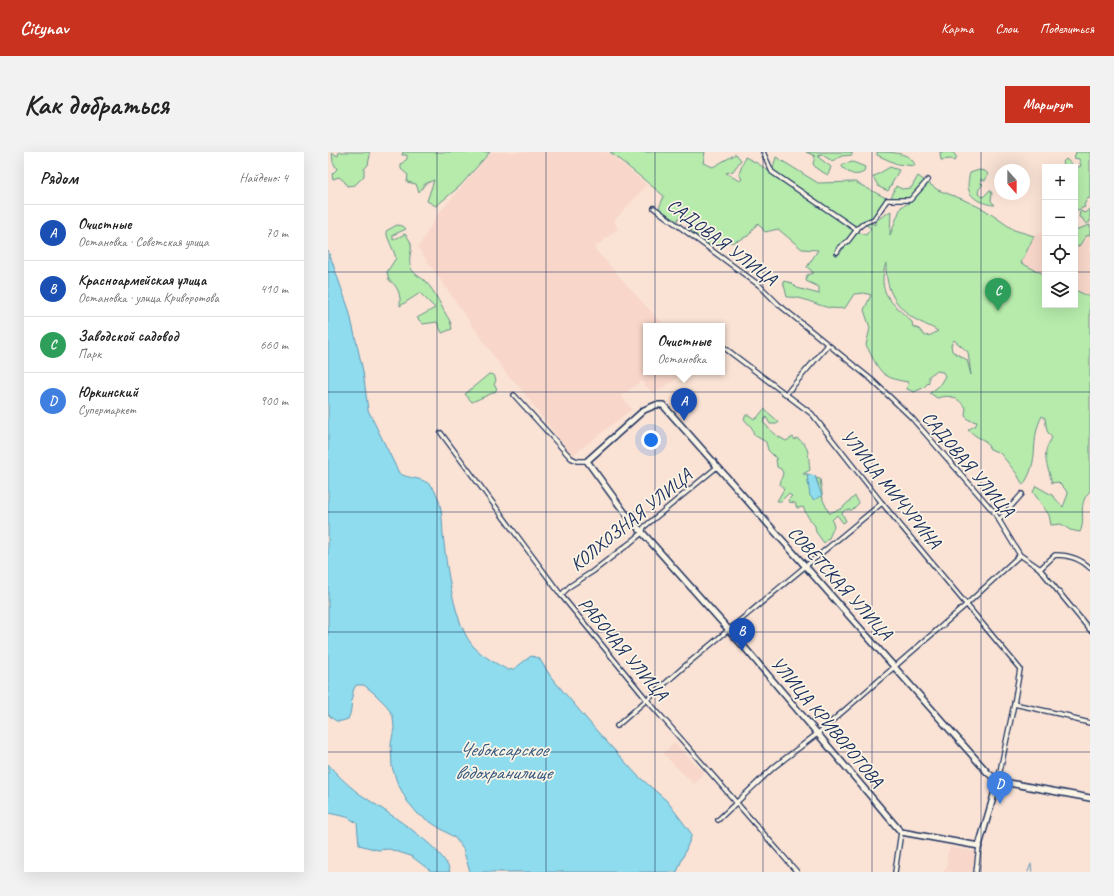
<!DOCTYPE html>
<html lang="ru">
<meta charset="utf-8">
<style>
:root{--surface:#fff;--page:#f2f2f2;--text:#222;--muted:#767676;--line:#e0e0e0;--accent:#c8321e}
body{margin:0;font-family:Caveat,sans-serif;background:var(--page);color:var(--text)}
.controls{position:absolute;right:12px;top:12px;display:grid;overflow:hidden;border-radius:0px;box-shadow:0 4px 16px #0002}
.controls button{width:36px;height:36px;display:grid;place-items:center;padding:0;border:0;border-bottom:1px solid var(--line);background:var(--surface);color:var(--text);font:20px sans-serif}
.compass{position:absolute;left:666px;top:12px;width:36px;height:36px;border-radius:50%;background:var(--surface);box-shadow:0 4px 16px #0002;rotate:159deg}
.you{position:absolute;left:323px;top:288px;width:14px;height:14px;margin:-10px;border:3px solid #fff;border-radius:50%;background:#1a73e8;box-shadow:0 0 0 6px #1a73e833}
.badge{display:grid;place-items:center;width:26px;height:26px;border-radius:50%;background:var(--accent);color:#fff;font-size:13px;font-weight:700}
.pin{position:absolute;translate:-50% -33px;filter:drop-shadow(0 1px 2px #0008)}
.pin::after{content:'';position:absolute;top:21px;width:14px;height:12px;background:inherit;clip-path:polygon(0 0,100% 0,50% 100%)}
.popup{position:absolute;left:315px;top:171px;width:82px;height:52px;box-sizing:border-box;display:grid;place-content:center;border-radius:0px;background:var(--surface);filter:drop-shadow(0 1px 3px #0005);font-size:13px;white-space:nowrap;color:var(--muted)}
.popup b{font-size:15px;color:var(--text)}
.popup::after{content:'';position:absolute;left:50%;top:100%;margin-left:-8px;border:8px solid transparent;border-top-color:var(--surface)}
.list{margin:0;padding:0;list-style:none}
h2{display:flex;justify-content:space-between;align-items:center;height:52px;margin:0;padding:0 16px;font-size:17px}
h2 small{font-size:13px;font-weight:400;color:var(--muted)}
.list li{display:grid;grid-template-columns:26px 1fr auto;gap:12px;align-items:center;box-sizing:border-box;height:56px;padding:0 16px;border-top:1px solid var(--line)}
.list b{display:block;font-size:15px;white-space:nowrap}
.list p{margin:0;font-size:13px;white-space:nowrap;color:var(--muted)}
.list em{font-size:13px;font-style:normal;color:var(--muted)}
.icon{flex:none;width:22px;height:22px;fill:none;stroke:currentColor;stroke-width:2;stroke-linecap:round;stroke-linejoin:round}
.map{position:relative;flex:none;width:762px;height:720px;overflow:hidden;border-radius:0px}
header{display:flex;align-items:center;gap:24px;box-sizing:border-box;height:56px;padding:0 20px;background:var(--accent);color:#fff}
header strong{font-size:19px}
nav{display:flex;gap:22px;margin-inline-start:auto;font-size:14px}
.intro{display:flex;align-items:center;justify-content:space-between;box-sizing:border-box;height:96px;padding:0 24px}
h1{margin:0;font-size:28px}
.button{padding:10px 18px;border-radius:0px;background:var(--accent);color:#fff;font-size:14px;font-weight:700}
main{display:flex;gap:24px;padding:0 24px}
aside{flex:1;background:var(--surface);border-radius:0px;box-shadow:0 4px 16px #0002}
.map>svg:first-child{display:block}
.built{fill:#f8d7ca}
.green{fill:#b6ebac;stroke:#688d85;fill-rule:evenodd}
.water{fill:#8edced;stroke:#6097b4}
.lines{fill:none;stroke-linecap:round;stroke-linejoin:round}
.stream{stroke:#6097b4;stroke-width:1}
.street-casing{stroke:#1b2f5e;stroke-width:6}
.secondary-casing{stroke:#1b2f5e;stroke-width:8}
.street{stroke:#fcf5e5;stroke-width:3.5}
.secondary{stroke:#fcf5e5;stroke-width:5}
.grid{fill:none;stroke:#1b2f5e;stroke-width:1;stroke-opacity:0.55}
.labels{text-anchor:middle;dominant-baseline:central;stroke-width:3.5;stroke-linejoin:round;paint-order:stroke}
.street-label{font-size:19px;fill:#1b2f5e;stroke:#fcf5e5}
.water-label{font-size:20px;font-style:italic;fill:#385a82;stroke:#fcf5e5}
</style>
<header>
<strong>Citynav</strong>
<nav><a>Карта</a><a>Слои</a><a>Поделиться</a></nav>
</header>
<div class="intro"><h1>Как добраться</h1><a class="button">Маршрут</a></div>
<main>
<aside>
<h2>Рядом<small>Найдено: 4</small></h2>
<ul class="list">
<li><span class="badge" style="background:#1a4fb4">A</span><div><b>Очистные</b><p>Остановка · Советская улица</p></div><em>70 m</em></li>
<li><span class="badge" style="background:#1a4fb4">B</span><div><b>Красноармейская улица</b><p>Остановка · улица Криворотова</p></div><em>410 m</em></li>
<li><span class="badge" style="background:#2e9e5b">C</span><div><b>Заводской садовод</b><p>Парк</p></div><em>660 m</em></li>
<li><span class="badge" style="background:#3f7fe0">D</span><div><b>Юркинский</b><p>Супермаркет</p></div><em>900 m</em></li>
</ul>
</aside>
<div class="map">
<svg width="762" height="720" viewBox="0 0 762 720">
<rect width="100%" height="100%" fill="#fae3d5"/>
<filter id="ink" filterUnits="userSpaceOnUse"><feTurbulence type="fractalNoise" baseFrequency=".025" numOctaves="2"/><feDisplacementMap in="SourceGraphic" scale="8" xChannelSelector="R" yChannelSelector="G"/><feConvolveMatrix kernelMatrix="1 2 1 2 8 2 1 2 1" color-interpolation-filters="sRGB"/></filter>
<g filter="url(#ink)">
<g class="built">
<path d="M163,0H280L319,33L286,69L290,77L266,96L336,174H318V220H360L325,242L314,229L293,244L304,257L244,304L188,231L179,223L90,96L110,62Z"/>
<path d="M710,80L717,83V123L693,111L706,84Z"/>
<path d="M762,80V145L747,138V97L758,82Z"/>
<path d="M346,590L376,621L366,632L335,602Z"/>
<path d="M622,695L648,700L644,720H614L619,716V703Z"/>
</g>
<g class="green">
<path d="M11,0H41L42,3L40,13L36,17V24L27,33L19,34L17,30L11,25L5,27L4,22L9,17L5,10L4,1L10,4Z"/>
<path d="M75,0H162L132,34L108,54L99,49L106,28L97,32L91,40L88,32L79,30L80,23L73,17V12L79,7V3H74Z"/>
<path d="M282,0H377L375,11L385,15L408,2L413,8L405,19L398,21L411,29L414,27L411,22L417,5L429,11L527,79L517,91L510,93L506,103H510L530,80L538,83L543,76L536,72L542,70L547,73V69L563,59L562,83L573,55L581,51L600,31L610,38L634,47L657,58L686,78L706,84L693,111L717,123V153H747V138L762,145V339C748,354 759,365 752,380L742,378L733,372L723,373L721,363L705,340L708,334L724,343L735,355L740,342L737,337L730,330L724,331C720,313 712,303 724,286L719,279L717,266L714,264C701,288 713,308 695,333L689,322L672,301L662,297L657,289L648,284L640,278L648,273L649,270L641,268L637,264L638,256C629,245 623,242 609,246L602,241L611,234L617,224L615,220L608,219L601,224V230L595,236L586,240L579,237L580,230C551,226 551,217 538,193L542,176L536,158L543,143L536,141L526,142L517,156C494,160 481,144 459,145L455,129L464,131L469,136L491,142V135L478,129L479,123L486,121L479,115L490,98L474,97L450,77L437,80L430,71L420,84L406,90L378,93L360,75L358,65L353,63L348,70L331,56L336,44ZM558,111C558,136 564,150 585,166C593,171 602,174 610,179L603,183L597,184L591,177L585,175L584,170C564,150 548,142 558,111ZM626,188L640,200L643,223L639,208L624,199L623,193Z"/>
<path d="M478,0H524V3L514,4L504,9L493,2L490,5L503,15L500,23L489,17L485,12L487,4Z"/>
<path d="M549,0C562,0 584,0 587,14L569,12L549,3Z"/>
<path d="M612,0H625L629,6L626,9L623,7L613,8Z"/>
<path d="M748,0H762V46L759,47L756,53L757,55L747,59V15H736L735,10L738,7L748,16L753,14L751,7L746,6Z"/>
<path d="M448,5L490,31L527,30L558,46C551,65 542,66 526,75L444,19Z"/>
<path d="M525,10L537,15L536,20C527,25 522,22 514,15L515,12Z"/>
<path d="M562,15L571,18L560,39L551,35L545,25Z"/>
<path d="M651,18L657,19L660,22L657,29L653,27L652,31L655,32L651,37L650,42L655,45L662,38L664,41L663,49L667,53C661,53 656,51 651,49C638,42 639,33 642,21Z"/>
<path d="M590,24L597,29L582,46H563L568,34L574,37L583,36Z"/>
<path d="M762,56V70L758,72L754,66L751,65L752,59L757,61Z"/>
<path d="M69,73L75,74L78,77L65,83V88L77,82C90,96 78,101 83,116C85,122 93,125 97,129C108,140 114,157 122,169L124,177L114,181L109,170L95,172L89,166L107,156L92,141L72,154C73,143 70,134 61,128L59,120L68,106C65,96 60,89 58,79Z"/>
<path d="M762,73V83L758,84L751,94L747,95V78Z"/>
<path d="M161,222L166,223L168,228L166,233L169,236L167,240L144,250L137,242Z"/>
<path d="M436,257L451,270L449,272H442L438,265L435,270L446,282L458,289L465,285L467,288L468,286C483,292 480,307 482,318L475,322H479L481,335L491,334L488,326L492,327L495,348L501,361L513,357L527,344L531,351L524,358H517L514,361L518,369L515,371L509,363L504,368L506,375L501,386L496,391L488,380L487,374L480,365L475,355L469,356L467,351L461,350L460,348L464,344L460,342L453,349H449L456,337L452,332L455,321L453,317L449,315L448,306L440,298L438,290L426,283L424,276L416,267L418,263H421L426,267L429,266Z"/>
</g>
<g class="water">
<path d="M0,98L21,158L35,219L40,258L71,321C81,328 95,324 104,335C114,347 114,367 115,382C118,411 126,476 147,496C156,505 169,512 180,518L186,517L203,504L211,506L223,525L268,578L309,623L339,649L363,681V685L349,720H142L135,697L127,686L90,662L79,649L69,630L64,615L63,592L66,576L65,565L59,554L47,542L36,533H28C21,543 26,556 20,567C10,571 7,570 0,562Z"/>
<path d="M479,322L487,324L494,344L486,348L482,344Z"/>
<path d="M0,612C8,622 19,632 29,640C50,655 118,695 122,720H104L83,704L61,697L50,698L31,693L29,671L19,665L0,661Z"/>
</g>
<g class="lines">
<g class="stream">
<path d="M703,713L704,720"/>
<path d="M700,720L703,712"/>
</g>
<defs>
<g id="street">
<path d="M435,0L444,20L529,78"/>
<path d="M326,56L431,133L450,152L544,228L583,265L666,360L692,403L711,416L762,478"/>
<path d="M509,100L512,95L520,89L530,76L536,71L546,67L559,48H582L600,28"/>
<path d="M394,194L484,262L554,351L692,517L686,552L670,629"/>
<path d="M458,242L500,193"/>
<path d="M186,243L243,306L249,309H259"/>
<path d="M113,281L233,443L319,548L469,720"/>
<path d="M671,368L694,342"/>
<path d="M712,417L727,403C741,403 752,406 762,416"/>
<path d="M233,443L242,434L264,420L302,391L314,381L316,375L389,315"/>
<path d="M686,552L741,564L745,567L762,571"/>
<path d="M289,574L358,513L554,351"/>
<path d="M390,668L446,615L489,582L639,452L692,403"/>
<path d="M567,720L573,680"/>
<path d="M648,720L651,694"/>
</g>
<path id="secondary" d="M670,629L651,694L573,680L417,496L297,361L259,309L316,258L328,253H335L660,621L670,629L762,646"/>
</defs>
<use href="#street" class="street-casing"/>
<use href="#secondary" class="secondary-casing"/>
<use href="#street" class="street"/>
<use href="#secondary" class="secondary"/>
</g>
</g>
<path class="grid" d="M109,0V720M218,0V720M327,0V720M435,0V720M544,0V720M653,0V720M0,120H717M747,120H762M0,240H762M0,360H762M0,480H762M0,600H762"/>
<g class="labels">
<g class="street-label">
<text transform="translate(394 90) rotate(37)">САДОВАЯ УЛИЦА</text>
<text transform="translate(640 312) rotate(50)">САДОВАЯ УЛИЦА</text>
<text transform="translate(563 337) rotate(51)">УЛИЦА МИЧУРИНА</text>
<text transform="translate(303 368) rotate(-39)">КОЛХОЗНАЯ УЛИЦА</text>
<text transform="translate(512 431) rotate(48)">СОВЕТСКАЯ УЛИЦА</text>
<text transform="translate(295 497) rotate(50)">РАБОЧАЯ УЛИЦА</text>
<text transform="translate(499 570) rotate(50)">УЛИЦА КРИВОРОТОВА</text>
</g>
<g class="water-label">
<text x="175" y="597">Чебоксарское<tspan x="175" dy="23">водохранилище</tspan></text>
</g>
</g>
</svg>
<div class="controls">
<button>+</button>
<button>−</button>
<button><svg class="icon" aria-label="locate" viewBox="0 0 24 24"><circle cx="12" cy="12" r="6"/><path d="M12 2v4M12 18v4M2 12h4M18 12h4"/></svg></button>
<button><svg class="icon" aria-label="layers" viewBox="0 0 24 24"><path d="M12 4l9 5-9 5-9-5zM3 14l9 5 9-5"/></svg></button>
</div>
<svg class="compass" viewBox="-18 -18 36 36"><path d="M0-13l5 13h-10z" fill="#e53935"/><path d="M0 13l5-13h-10z" fill="#767676"/></svg>
<div class="you"></div>
<div class="pin badge" style="left:356px;top:269px;background:#1a4fb4">A</div>
<div class="popup"><b>Очистные</b>Остановка</div>
<div class="pin badge" style="left:414px;top:499px;background:#1a4fb4">B</div>
<div class="pin badge" style="left:670px;top:159px;background:#2e9e5b">C</div>
<div class="pin badge" style="left:672px;top:652px;background:#3f7fe0">D</div>
</div>
</main>
